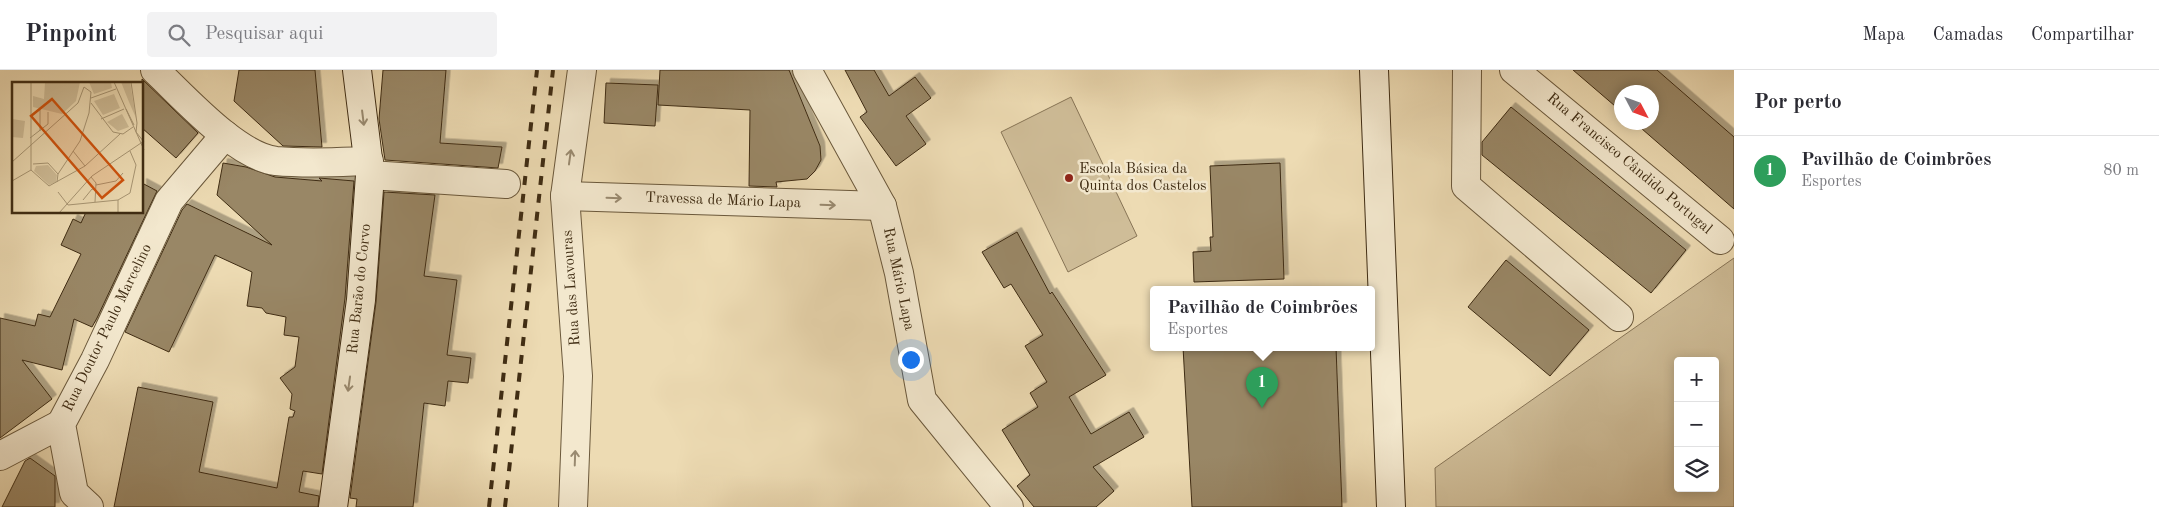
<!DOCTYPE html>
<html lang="pt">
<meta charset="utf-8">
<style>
:root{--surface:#fff;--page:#f2f2f3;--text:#2b2b33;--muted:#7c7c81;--line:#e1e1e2;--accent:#8f2418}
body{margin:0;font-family:"Old Standard TT",serif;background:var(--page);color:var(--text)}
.controls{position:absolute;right:15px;bottom:15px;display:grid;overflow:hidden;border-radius:5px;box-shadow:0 2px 12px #0003}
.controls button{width:45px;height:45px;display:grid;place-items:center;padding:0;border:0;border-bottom:1px solid var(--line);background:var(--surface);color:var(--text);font:25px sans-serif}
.compass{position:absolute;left:1614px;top:15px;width:45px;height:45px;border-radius:50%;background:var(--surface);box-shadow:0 2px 12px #0003;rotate:131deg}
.you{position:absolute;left:910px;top:289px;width:18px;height:18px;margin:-12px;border:4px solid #fff;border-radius:50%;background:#1a73e8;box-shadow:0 0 0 8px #1a73e833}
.badge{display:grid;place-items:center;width:32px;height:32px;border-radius:50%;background:var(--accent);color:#fff;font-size:16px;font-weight:700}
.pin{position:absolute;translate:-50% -41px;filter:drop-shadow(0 1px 2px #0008)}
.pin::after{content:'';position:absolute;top:26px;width:18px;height:15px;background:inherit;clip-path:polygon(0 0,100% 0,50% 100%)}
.popup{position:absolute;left:1150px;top:216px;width:225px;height:65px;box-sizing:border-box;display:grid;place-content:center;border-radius:5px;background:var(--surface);filter:drop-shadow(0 1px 4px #0005);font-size:16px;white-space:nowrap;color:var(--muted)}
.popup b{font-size:19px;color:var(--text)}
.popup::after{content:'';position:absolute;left:50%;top:100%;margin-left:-10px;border:10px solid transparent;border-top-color:var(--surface)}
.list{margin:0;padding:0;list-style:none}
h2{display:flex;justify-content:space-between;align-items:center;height:65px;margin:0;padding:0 20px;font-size:21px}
h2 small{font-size:16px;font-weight:400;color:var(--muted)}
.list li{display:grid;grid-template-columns:32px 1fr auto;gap:15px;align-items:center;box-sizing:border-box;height:70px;padding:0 20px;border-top:1px solid var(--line)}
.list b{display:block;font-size:19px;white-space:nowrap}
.list p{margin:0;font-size:16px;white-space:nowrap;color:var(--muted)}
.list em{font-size:16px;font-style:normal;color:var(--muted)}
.icon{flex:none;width:28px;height:28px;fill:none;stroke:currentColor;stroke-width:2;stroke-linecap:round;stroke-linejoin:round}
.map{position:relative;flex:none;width:1734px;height:437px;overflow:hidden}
header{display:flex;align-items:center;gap:30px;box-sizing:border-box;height:70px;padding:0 25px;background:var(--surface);border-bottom:1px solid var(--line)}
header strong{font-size:24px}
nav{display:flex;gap:28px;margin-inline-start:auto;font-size:18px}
.search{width:350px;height:45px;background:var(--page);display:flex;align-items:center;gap:12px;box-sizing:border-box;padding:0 18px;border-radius:5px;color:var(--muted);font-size:19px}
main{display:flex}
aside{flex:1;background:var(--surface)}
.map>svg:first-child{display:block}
.green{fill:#cfbd98;stroke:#877456;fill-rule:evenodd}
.building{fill:#998766;stroke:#3f2c13;filter:url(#shadow)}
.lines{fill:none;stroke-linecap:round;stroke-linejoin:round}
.street-casing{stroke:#6a583b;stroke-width:30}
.secondary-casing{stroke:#3f2c13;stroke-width:30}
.street{stroke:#f3e8ce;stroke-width:28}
.secondary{stroke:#f3e8ce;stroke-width:28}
.rail{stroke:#3f2c13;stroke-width:4;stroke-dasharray:9 9;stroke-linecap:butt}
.oneway{stroke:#998a70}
.poi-dot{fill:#8f2418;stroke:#f3e8ce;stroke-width:2}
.labels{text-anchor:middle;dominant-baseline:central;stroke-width:5;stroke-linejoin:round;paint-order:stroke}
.street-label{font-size:15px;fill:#3f2c13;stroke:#f3e8ce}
.poi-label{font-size:15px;fill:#3f2c13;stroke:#f3e8ce;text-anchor:start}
.inset-road{fill:none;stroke:#a79573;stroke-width:1}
.view{fill:#cf520d;fill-opacity:0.15;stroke:#cf520d;stroke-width:2.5}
.inset-edge{fill:none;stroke:#3f2c13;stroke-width:2.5}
</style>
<header>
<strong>Pinpoint</strong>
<div class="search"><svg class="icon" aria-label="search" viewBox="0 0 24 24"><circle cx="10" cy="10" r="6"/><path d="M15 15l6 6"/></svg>Pesquisar aqui</div>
<nav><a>Mapa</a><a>Camadas</a><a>Compartilhar</a></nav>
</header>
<main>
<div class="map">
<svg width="1734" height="437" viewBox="0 0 1734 437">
<defs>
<filter id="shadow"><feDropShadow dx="4.5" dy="-4.5" stdDeviation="0" flood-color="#0004"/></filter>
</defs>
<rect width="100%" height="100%" fill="#eddbb3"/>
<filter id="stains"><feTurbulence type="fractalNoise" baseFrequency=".004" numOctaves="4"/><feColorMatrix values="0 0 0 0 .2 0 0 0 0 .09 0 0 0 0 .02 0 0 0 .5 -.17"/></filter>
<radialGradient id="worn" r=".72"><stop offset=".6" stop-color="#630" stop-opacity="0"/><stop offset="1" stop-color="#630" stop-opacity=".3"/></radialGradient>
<g class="green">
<path d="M1071,27L1137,166L1068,202L1001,62Z"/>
<path d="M1734,188V437H1436L1435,398ZM1678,291H1715V418H1678Z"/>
</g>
<g class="building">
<path d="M239,0H315L322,77L283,76L234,31Z"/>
<path d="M383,0H446L440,73L502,77L498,98L385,90L379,49Z"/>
<path d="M660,0H789L820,76L821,90L815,101L807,109L776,112L777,117L749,116L750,40L658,35Z"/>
<path d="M845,0H874L889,26L915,7L931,28L906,46L926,74L896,96L860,47L867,42Z"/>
<path d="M1573,0H1657L1734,67V139L1634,52H1652V22H1622V42Z"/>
<path d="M142,9L198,63L176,88L142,58Z"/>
<path d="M606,13L658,15L655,56L604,53Z"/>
<path d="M1511,37L1686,180L1651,223L1482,85V72Z"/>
<path d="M223,93L246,97L275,107L322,111L319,108L354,111L345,228L322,404L303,401L299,422L319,426L318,437H114L138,317L213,332L199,402L277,418L289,347H293L295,341L290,339L292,324L280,308L295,297L299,267L284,265L286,247L266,243L262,238L247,236L252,202L215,185L169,282L125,262L182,140L187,134L272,175L217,125Z"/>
<path d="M1280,93L1284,209L1194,212L1193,182L1211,181L1210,167H1213L1210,96Z"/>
<path d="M142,113L157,121L97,248L92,257L74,249L62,300L22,290L52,329L0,368V248L35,256L38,244L50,247L81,184L61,175L73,149L81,153L86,142H142Z"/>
<path d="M384,122L435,125L424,206L457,210L447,285L471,288L468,313L448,311L445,336L424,333L413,437H356L357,429L350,428L376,232Z"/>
<path d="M1017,162L1050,224L1052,222L1106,305L1069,327L1091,364L1129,342L1144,367L1093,397L1114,421L1096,437H1034L1017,416L1030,405L1002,360L1038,337L1030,323L1047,312L1025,276L1043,265L1011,214L1004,218L982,182Z"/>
<path d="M1506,190L1589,260L1550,306L1468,237Z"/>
<path d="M1183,277H1336L1342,437H1192Z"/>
<path d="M30,388L55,406V437H2L25,391Z"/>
</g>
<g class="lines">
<defs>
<g id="street">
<path d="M155,0C184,27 236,86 276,91C307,94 338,92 369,91"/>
<path d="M807,0L882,136L899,203L922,330L1009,437"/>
<path d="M1467,0L1466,116L1619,247"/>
<path d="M1514,0L1720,170"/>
<path d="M370,105L506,114"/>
<path d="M565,126L882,136"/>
<path d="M0,386L61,354"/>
<path d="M89,437L74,423L61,354L95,290L169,131L225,65"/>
<path d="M573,437L578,306L565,126L582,0"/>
</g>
<g id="secondary">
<path d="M1374,0L1391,437"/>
<path d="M333,437L361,230L370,105L357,0"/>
</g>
</defs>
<use href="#street" class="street-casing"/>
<use href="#secondary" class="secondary-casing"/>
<use href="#street" class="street"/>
<use href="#secondary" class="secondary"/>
<g class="rail">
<path d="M489,437L537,0"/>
<path d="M505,437L553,0"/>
</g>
</g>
<defs><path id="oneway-shaft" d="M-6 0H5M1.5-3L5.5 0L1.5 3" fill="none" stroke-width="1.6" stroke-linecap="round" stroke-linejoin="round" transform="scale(1.25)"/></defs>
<g class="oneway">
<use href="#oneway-shaft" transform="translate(363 48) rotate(83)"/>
<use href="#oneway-shaft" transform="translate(570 87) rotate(-82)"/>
<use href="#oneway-shaft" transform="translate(614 128) rotate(2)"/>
<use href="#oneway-shaft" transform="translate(828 135) rotate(2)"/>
<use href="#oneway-shaft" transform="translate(349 314) rotate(98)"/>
<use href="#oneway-shaft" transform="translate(575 388) rotate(-88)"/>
</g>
<circle class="poi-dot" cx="1069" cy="108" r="5"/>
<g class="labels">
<g class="street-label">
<text transform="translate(1629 94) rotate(40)">Rua Francisco Cândido Portugal</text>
<text transform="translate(723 131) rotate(2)">Travessa de Mário Lapa</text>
<text transform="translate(898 209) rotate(78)">Rua Mário Lapa</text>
<text transform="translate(572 218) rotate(-94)">Rua das Lavouras</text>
<text transform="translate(360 219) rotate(-84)">Rua Barão do Corvo</text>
<text transform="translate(108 258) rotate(-64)">Rua Doutor Paulo Marcelino</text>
</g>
<g class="poi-label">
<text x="1079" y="99">Escola Básica da<tspan x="1079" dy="17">Quinta dos Castelos</tspan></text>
</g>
</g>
<g transform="translate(12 12)">
<rect width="131" height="131" fill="#eddbb3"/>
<path d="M33,0H68L64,19L50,32L21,25V14L32,17ZM77,0H99L100,6L82,12ZM109,0H118L124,36L117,20ZM102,12L108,26L91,33L82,19ZM110,32L117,45L106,49L95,40ZM0,37L13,39L11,56L0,55ZM36,83L45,93L44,100L37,103L22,89L24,84Z" fill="#cfbd98"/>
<path class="inset-road" d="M102,0L132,68M119,0L125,41M79,16L104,7M79,21L101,50L111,52L121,45M114,27L122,43M28,28V49M89,37L112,27M125,41L124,50L132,60M18,56L36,42V30M61,69L73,84M0,80L66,21L72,5M21,82L36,81L46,92M19,88V0M79,95L84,101L83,120M0,99L19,88L37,104L73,84L108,52M45,100L46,92L68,59L77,31L79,10L72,5M84,103L104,99L111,91M46,110L56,123L106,118M71,118L80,107L84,108M47,131L80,94L132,59M106,131V118L118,111L124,83L118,69"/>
<path class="view" d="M40,17L111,98L90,116L19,34Z"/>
<rect width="131" height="131" class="inset-edge"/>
</g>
<rect width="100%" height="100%" filter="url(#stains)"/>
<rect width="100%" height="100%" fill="url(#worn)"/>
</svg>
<div class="controls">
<button>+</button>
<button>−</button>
<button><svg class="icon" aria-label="layers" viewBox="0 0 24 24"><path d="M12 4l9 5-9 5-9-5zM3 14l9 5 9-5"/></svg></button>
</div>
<svg class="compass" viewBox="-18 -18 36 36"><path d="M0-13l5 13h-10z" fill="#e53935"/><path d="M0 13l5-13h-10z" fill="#7c7c81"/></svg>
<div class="you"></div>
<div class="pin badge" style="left:1262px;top:338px;background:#2e9e5b">1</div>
<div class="popup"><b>Pavilhão de Coimbrões</b>Esportes</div>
</div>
<aside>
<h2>Por perto<small></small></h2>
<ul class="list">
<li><span class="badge" style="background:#2e9e5b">1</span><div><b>Pavilhão de Coimbrões</b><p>Esportes</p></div><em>80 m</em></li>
</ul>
</aside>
</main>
